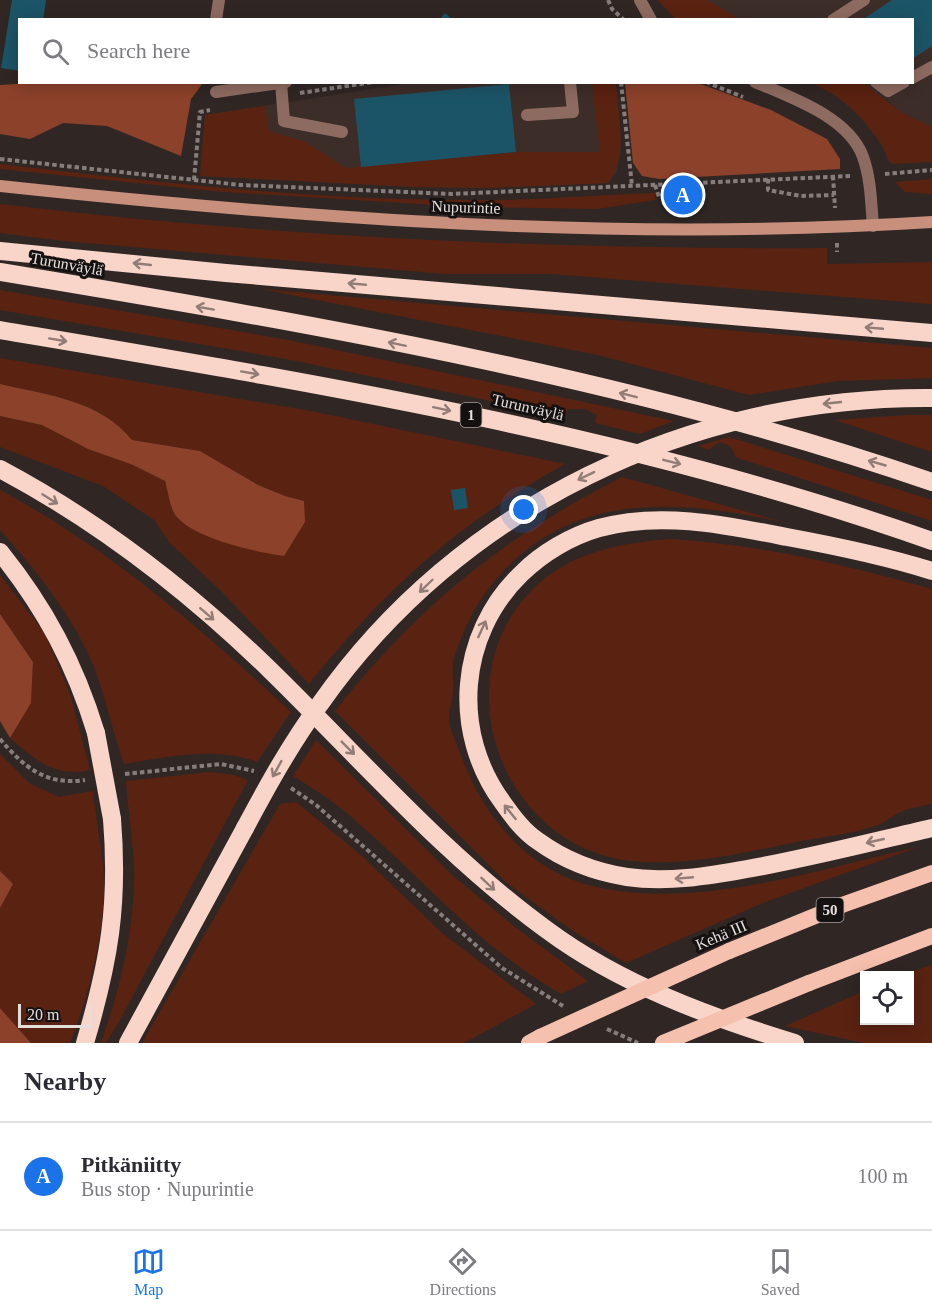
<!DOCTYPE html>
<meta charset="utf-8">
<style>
:root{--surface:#fff;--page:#f7f7f7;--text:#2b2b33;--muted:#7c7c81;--line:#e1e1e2;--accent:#1a73e8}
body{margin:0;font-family:"Times New Roman",serif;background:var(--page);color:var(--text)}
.controls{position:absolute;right:18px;bottom:18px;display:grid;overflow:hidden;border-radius:0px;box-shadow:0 3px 15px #0003}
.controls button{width:54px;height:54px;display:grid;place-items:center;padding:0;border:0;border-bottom:2px solid var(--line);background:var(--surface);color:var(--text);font:30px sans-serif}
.scale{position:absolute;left:18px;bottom:15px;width:74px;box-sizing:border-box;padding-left:6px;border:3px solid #e4dedc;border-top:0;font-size:16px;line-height:21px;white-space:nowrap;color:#e4dedc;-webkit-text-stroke:4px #151110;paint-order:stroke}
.you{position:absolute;left:524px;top:510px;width:21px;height:21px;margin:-15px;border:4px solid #fff;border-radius:50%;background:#1a73e8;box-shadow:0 0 0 9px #1a73e833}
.badge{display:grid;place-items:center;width:39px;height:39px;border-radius:50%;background:var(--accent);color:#fff;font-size:20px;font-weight:700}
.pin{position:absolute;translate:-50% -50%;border:3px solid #fff;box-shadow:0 2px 6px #0006}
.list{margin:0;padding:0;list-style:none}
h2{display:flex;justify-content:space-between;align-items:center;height:78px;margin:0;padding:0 24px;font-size:26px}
h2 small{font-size:20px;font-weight:400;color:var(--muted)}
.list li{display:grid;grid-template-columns:39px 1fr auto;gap:18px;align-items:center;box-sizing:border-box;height:108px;padding:0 24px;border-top:2px solid var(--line)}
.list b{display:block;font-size:22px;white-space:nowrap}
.list p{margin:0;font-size:20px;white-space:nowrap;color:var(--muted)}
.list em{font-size:20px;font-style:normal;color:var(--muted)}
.icon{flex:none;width:33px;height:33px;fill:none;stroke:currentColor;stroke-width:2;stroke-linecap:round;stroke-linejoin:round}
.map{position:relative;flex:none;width:932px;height:1043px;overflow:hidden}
.search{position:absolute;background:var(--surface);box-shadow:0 3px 15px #0003;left:18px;right:18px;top:18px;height:66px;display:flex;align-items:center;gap:15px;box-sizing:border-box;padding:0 21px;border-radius:0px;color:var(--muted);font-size:22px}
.sheet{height:186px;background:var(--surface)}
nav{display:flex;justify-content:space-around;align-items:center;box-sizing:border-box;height:84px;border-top:2px solid var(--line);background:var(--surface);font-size:16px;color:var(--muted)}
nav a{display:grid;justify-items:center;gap:3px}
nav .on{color:var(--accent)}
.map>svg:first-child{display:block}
.built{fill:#3d2d29}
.green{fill:#5a2211}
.forest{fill:#8c412a}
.building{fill:#1c5467}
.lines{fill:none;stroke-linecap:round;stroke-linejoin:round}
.path{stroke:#867e7c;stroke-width:4;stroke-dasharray:4.5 3;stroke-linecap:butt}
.service{stroke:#8e6b60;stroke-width:12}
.minor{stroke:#8e6b60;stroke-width:12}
.secondary{stroke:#c88f7d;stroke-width:12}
.trunk{stroke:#f6c0ae;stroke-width:16}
.motorway{stroke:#f8d4c9;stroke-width:18}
.trunk-bridge{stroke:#f6c0ae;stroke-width:16}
.motorway-bridge{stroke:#f8d4c9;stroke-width:18}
.oneway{stroke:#927c76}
.labels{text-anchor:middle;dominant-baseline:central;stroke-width:6;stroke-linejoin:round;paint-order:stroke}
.shield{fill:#151110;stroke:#a6a09f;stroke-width:1.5}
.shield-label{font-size:15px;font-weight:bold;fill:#e4dedc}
.street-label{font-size:16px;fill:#e4dedc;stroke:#151110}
</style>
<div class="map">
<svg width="932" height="1043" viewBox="0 0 932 1043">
<rect width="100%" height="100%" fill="#302725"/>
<g class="built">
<path d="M658,0H932V127L901,112L877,92L859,114L835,94L811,83L912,82V20L675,19Z"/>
<path d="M411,83H616L621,149L617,171L608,183L487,188L415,187L200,176L205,115Z"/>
</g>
<g class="green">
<path d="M658,0H707L739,19H675Z"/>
<path d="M592,83H616C618,115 629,155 608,183L487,188L415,187L200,176L205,115L265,106L269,131L306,142L345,168L516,152H600Z"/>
<path d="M811,83H864L901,112L932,127V162L892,164C885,158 886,151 881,144C862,116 842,96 811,83Z"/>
<path d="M0,164C155,182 312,200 468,200C530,201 593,195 655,193V200L597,209L469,207L224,192L0,169Z"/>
<path d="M932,179V194L905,192L895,182Z"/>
<path d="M0,204C275,237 551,250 827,248V264L932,262V304L551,274H445L63,241L0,233Z"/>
<path d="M261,289L932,348V378L838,381L749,395L598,355Z"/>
<path d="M0,290L289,340L674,421L640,434L595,423L597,415L585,409H569L565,416L281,358L0,310Z"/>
<path d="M0,358L311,411L565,464C456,525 387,587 309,684L222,592L169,542L154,520L103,486L0,447V416L42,425L88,449L133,465L165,481L176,516L195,530L304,501L285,496L258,485L200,451L131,440C101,400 47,395 0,384Z"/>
<path d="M908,415H932V452L835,420Z"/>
<path d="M729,437L932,500V521L735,457C733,446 729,445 719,442L709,450L698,446Z"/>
<path d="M622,477L787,523C714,507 628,494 559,529C514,552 479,592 461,638C459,646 454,654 453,662C452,673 454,683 453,693C452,702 449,711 449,719C449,729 457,743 460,753C483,817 528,872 597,887C699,910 819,869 918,847L765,902L626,963L570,929L507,883L335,711C419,605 501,539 622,477Z"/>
<path d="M0,490C107,547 203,630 291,712L257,762C216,746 167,757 124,764C113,732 106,699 94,667C73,616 37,571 0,530Z"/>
<path d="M669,539C759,544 845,565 932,589V804C922,806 910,808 901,812C893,815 886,822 878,825C856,833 830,836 807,840C751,851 689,867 632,861C502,848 439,678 536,586C572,552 621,543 669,539Z"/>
<path d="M0,575L45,634L70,694L90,770C55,778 36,760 10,738L31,703L33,662L0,614Z"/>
<path d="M316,740L452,875L515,927L588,981L561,994C476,945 422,877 349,815C332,800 312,788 293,776Z"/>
<path d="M0,754L29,783L59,797L93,791C96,824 106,864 104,896C101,947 88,996 70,1043H31L0,1008V908L13,884L0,871Z"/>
<path d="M210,772L234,775L248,780L121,1018L106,1043H101C119,992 133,936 134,882C135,848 128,814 126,781Z"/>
<path d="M296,802L361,855L443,934L536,1004L464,1043H142L280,804Z"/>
<path d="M932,965V1043H864L785,1026L864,991V1020H910V976L901,975Z"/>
</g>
<g class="forest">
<path d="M33,83L201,82L203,83L191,99L181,156L107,126L63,123L30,139L0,134V85Z"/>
<path d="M625,83H698L771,110L827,139L840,159V169L659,179L642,176L633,163Z"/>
<path d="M0,384C47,395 100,400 132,440L200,451L258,485L285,496L304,501L305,522L284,556C256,552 195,539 176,516C170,508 168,491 165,481L133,465L88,449L42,425L0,416Z"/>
<path d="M0,614L33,662L31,703L10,738L0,721Z"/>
<path d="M0,871L13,884L0,908Z"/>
<path d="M0,1008L31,1043H0Z"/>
</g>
<g class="building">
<path d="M12,0H46L43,20H20V71L1,68Z"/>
<path d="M892,0H932V46L912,59V20H862Z"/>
<path d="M445,13L453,20H439Z"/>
<path d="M509,84L516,152L361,167L354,99Z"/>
<path d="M465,488L468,508L454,510L451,490Z"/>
</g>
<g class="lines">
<g class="path">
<path d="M608,0L612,9L624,20"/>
<path d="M621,82L632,186"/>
<path d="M706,82L743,97"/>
<path d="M300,93L374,82"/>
<path d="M0,159L241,185L452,194L850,176"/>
<path d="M885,174L932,170"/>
<path d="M833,176L835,208"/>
<path d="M768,179V190L801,196L834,195"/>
<path d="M194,180L200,112L210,110"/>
<path d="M655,185L659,197"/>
<path d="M837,243V252"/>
<path d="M0,739C24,767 46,786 85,780"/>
<path d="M125,774L221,764L254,771"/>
<path d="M291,788L316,805L502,968L563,1006"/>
<path d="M607,1029L638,1043"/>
</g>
<g class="service">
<path d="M216,20L219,0"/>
<path d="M833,20L864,0"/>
<path d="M912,78L932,67"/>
<path d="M876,82L888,91L904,82"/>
<path d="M281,83L284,121L342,132"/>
<path d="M527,115L573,112L570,82"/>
</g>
<g class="minor">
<path d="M640,0L651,20"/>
<path d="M755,82C790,97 849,117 863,157C871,179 871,203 873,226"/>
<path d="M216,92L286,82"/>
</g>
<path class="secondary" d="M0,186C309,219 621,242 932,222"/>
<g class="trunk">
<path d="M729,951L842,905L932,873"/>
<path d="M809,983L932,936"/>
<path d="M529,1043L540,1037"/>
</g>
<g class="motorway">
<path d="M0,251L226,273L932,333"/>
<path d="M0,272C313,324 631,378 932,482"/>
<path d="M0,330C314,383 630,434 932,541"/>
<path d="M0,469C98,521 191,593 271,671C361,759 445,856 547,930C620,984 709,1017 795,1043"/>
<path d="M0,552C45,608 75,664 96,733"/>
<path d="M932,571C885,556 836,546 787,537C726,525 660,511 599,528C571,536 542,553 521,574C458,635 451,733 503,803C513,817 524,832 538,841C564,860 595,872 627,877C666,883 709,876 747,869C809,858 871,842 932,828"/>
<path d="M85,1043C109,962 119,905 112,819"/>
<path d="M128,1043L245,828"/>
</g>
<g class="trunk-bridge">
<path d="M540,1037L729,951"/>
<path d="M663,1043L809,983"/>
</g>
<g class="motorway-bridge">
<path d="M96,733L112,819"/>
<path d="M245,828C268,785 291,743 320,704C460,505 691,396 932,398"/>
</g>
</g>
<defs><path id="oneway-shaft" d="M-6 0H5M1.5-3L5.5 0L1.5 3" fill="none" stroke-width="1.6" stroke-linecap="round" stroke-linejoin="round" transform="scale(1.5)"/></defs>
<g class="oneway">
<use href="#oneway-shaft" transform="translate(142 264) rotate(-174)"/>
<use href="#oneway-shaft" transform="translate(357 284) rotate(-175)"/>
<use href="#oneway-shaft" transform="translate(205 308) rotate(-170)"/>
<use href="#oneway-shaft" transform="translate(874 328) rotate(-175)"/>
<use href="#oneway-shaft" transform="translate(58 340) rotate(10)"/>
<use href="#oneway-shaft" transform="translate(397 344) rotate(-168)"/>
<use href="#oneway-shaft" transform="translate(250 373) rotate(10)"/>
<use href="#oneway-shaft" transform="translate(628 395) rotate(-166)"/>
<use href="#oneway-shaft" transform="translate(832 403) rotate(174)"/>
<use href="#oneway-shaft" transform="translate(442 409) rotate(12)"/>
<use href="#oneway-shaft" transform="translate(672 462) rotate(14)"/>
<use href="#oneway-shaft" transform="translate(877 463) rotate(-164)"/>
<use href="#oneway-shaft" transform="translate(586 476) rotate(154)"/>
<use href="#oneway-shaft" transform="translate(50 499) rotate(32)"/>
<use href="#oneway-shaft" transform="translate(426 586) rotate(136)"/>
<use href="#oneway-shaft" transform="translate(207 614) rotate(41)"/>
<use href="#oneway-shaft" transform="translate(482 629) rotate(-65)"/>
<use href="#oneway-shaft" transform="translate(348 748) rotate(45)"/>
<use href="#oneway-shaft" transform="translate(277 769) rotate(119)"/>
<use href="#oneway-shaft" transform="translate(510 812) rotate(-129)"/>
<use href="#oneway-shaft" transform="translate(875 841) rotate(167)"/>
<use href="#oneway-shaft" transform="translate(684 878) rotate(175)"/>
<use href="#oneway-shaft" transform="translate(488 884) rotate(43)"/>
</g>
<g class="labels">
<g class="shield">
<rect x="460.5" y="403" width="21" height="24" rx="4.5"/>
<rect x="816.5" y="898" width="27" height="24" rx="4.5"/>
</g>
<g class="shield-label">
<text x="471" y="415">1</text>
<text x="830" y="910">50</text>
</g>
<g class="street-label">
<text transform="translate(466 207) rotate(2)">Nupurintie</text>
<text transform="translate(67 264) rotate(10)">Turunväylä</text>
<text transform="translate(528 407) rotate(13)">Turunväylä</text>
<text transform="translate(721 935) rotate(-23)">Kehä III</text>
</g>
</g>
</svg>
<div class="controls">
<button><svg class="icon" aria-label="locate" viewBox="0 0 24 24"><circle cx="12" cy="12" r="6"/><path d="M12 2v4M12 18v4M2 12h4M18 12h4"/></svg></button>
</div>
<div class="scale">20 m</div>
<div class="you"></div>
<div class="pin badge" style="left:683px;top:195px">A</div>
<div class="search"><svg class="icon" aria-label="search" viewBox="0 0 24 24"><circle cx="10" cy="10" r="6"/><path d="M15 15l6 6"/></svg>Search here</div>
</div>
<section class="sheet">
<h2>Nearby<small></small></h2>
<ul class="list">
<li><span class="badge">A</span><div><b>Pitkäniitty</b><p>Bus stop · Nupurintie</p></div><em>100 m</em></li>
</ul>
</section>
<nav>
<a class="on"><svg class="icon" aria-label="map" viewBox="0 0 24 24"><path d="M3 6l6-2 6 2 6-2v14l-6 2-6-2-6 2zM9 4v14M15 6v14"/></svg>Map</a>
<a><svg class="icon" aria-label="directions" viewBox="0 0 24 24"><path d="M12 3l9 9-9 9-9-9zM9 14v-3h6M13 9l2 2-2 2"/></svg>Directions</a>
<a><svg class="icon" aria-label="saved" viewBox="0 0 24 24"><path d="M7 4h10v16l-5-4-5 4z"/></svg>Saved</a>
</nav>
